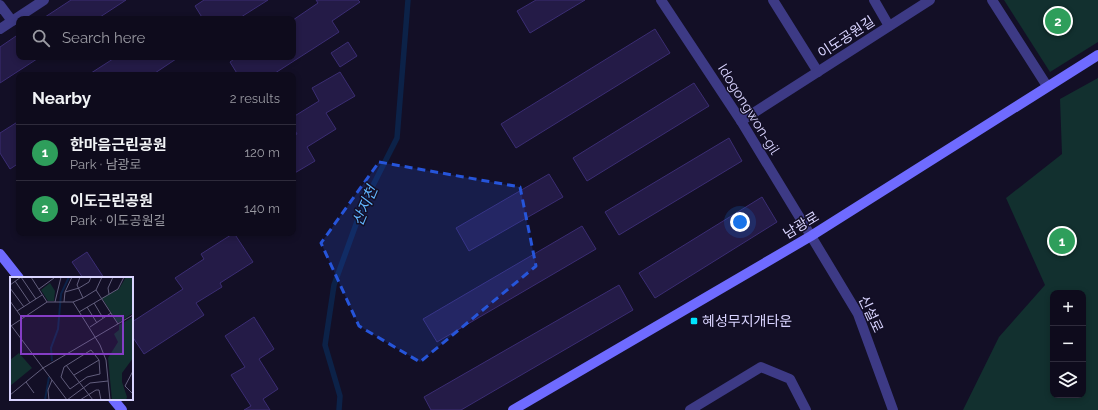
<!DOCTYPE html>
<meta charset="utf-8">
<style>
:root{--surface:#0e0b1c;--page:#171425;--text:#f1f3f6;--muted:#9b9ba3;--line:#2e2b3b;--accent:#00e5ff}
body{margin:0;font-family:Raleway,"Noto Sans KR",sans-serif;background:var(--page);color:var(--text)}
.controls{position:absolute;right:12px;bottom:12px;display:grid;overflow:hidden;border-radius:8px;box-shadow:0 2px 6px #0003}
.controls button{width:36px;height:36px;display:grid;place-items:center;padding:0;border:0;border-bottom:1px solid var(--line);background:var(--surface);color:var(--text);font:20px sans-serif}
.you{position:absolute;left:740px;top:222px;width:14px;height:14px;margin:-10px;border:3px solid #fff;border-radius:50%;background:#1a73e8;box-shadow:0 0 0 6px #1a73e833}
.badge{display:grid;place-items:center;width:26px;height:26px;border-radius:50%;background:var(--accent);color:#fff;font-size:13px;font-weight:700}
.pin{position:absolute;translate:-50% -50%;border:2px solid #fff;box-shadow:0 1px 4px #0006}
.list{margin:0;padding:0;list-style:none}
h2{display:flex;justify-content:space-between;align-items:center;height:52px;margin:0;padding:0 16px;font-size:17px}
h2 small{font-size:13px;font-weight:400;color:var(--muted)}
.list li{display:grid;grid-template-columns:26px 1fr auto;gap:12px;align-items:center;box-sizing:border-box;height:56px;padding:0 16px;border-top:1px solid var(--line)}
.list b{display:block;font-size:15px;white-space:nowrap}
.list p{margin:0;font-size:13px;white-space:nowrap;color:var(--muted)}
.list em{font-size:13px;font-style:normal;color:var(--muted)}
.icon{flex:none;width:22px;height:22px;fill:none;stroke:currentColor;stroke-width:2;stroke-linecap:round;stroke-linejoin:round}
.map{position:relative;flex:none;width:1098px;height:410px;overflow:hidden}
.search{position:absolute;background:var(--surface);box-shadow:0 2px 6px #0003;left:16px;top:16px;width:280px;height:44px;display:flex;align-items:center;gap:10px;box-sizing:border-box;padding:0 14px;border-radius:8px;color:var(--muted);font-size:15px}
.panel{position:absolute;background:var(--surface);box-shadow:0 2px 6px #0003;left:16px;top:72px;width:280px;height:164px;border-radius:8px}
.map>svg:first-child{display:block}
.green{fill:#12302f;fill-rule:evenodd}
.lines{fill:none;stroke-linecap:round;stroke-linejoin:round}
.stream{stroke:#0c2248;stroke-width:5.5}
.building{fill:#241b47;stroke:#3b2d73}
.minor{stroke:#3d3a85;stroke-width:10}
.tertiary{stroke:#3d3a85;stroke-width:10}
.secondary{stroke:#6f6bff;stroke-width:10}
.marked{fill:#2655da;fill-opacity:0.2;stroke:#2655da;stroke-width:3;stroke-dasharray:8 5;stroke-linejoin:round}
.poi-dot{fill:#00e5ff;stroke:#130f26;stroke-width:1.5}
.labels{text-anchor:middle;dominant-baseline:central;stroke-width:3;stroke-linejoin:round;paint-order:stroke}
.street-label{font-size:14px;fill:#d9d4ff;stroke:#130f26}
.poi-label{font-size:14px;fill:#d9d4ff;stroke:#130f26;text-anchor:start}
.water-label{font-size:15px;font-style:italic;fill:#62b6ff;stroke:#130f26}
.inset-river{fill:none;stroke:#0c2248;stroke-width:2}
.inset-road{fill:none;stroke:#625e7d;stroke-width:1}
.view{fill:#843dc5;fill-opacity:0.15;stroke:#843dc5;stroke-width:2}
.inset-edge{fill:none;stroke:#d9d4ff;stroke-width:2}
</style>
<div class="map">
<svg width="1098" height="410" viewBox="0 0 1098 410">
<rect width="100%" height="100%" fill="#130f26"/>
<g class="green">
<path d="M1004,0H1098V42L1050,72Z"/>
<path d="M1098,78V410H963L999,337L1045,285L1006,198L1062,154L1060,99ZM1053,293H1083V395H1053Z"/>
</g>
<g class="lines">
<path class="stream" d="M339,410L340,396L325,345L334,285L363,205L397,138L408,0"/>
</g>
<g class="building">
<path d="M71,0H126L97,19H42Z"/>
<path d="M204,0H268L238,19H203L195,6Z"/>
<path d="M316,0H358L360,2L332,21L339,32L272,75H238L230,62L237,57H293V20L318,3Z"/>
<path d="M536,0H585L530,33L517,11Z"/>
<path d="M655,29L670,53L516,148L501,124Z"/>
<path d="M19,34V57H40L0,83V47Z"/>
<path d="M348,42L357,56L340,67L331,53Z"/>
<path d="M116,57H179L152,75H88Z"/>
<path d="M340,72L355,96L326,113L336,129L307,147L315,161L293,174V136L297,134L293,127V117L319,101L312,88Z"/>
<path d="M694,83L709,106L587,181L573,158Z"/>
<path d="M19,121V163L10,169L0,153V133Z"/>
<path d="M729,138L742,161L619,235L605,212Z"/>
<path d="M549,174L563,197L469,251L456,228Z"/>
<path d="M762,197L777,222L655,298L639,273Z"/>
<path d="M582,226L596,249L437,342L423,319Z"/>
<path d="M234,233L253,262L220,283L222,287L196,303L204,315L144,354L132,336V322L183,289L175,278L204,259L201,254Z"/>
<path d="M87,252L104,278H83L72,262Z"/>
<path d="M619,285L633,310L461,410H431L424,397Z"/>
<path d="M254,317L274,349L259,359L278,389L263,399L270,410H244L251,406L231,375L245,367L225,336Z"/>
</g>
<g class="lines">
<g class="minor">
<path d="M773,0L818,72"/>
<path d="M874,0L889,26"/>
<path d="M992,0L1047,86"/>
<path d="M0,5L12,21"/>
<path d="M741,121L930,0"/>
<path d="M811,236L858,314L893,410"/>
<path d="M690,410L761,367L790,379L806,410"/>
</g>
<g class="tertiary">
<path d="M661,0L741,121L811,236"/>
<path d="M0,29L44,0"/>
</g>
<g class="secondary">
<path d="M0,254L19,278"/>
<path d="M113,399L122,410"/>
<path d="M513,410L811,236L1098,55"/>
</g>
</g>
<path class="marked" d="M379,162L520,187L536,266L420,362L359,326L321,243Z"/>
<rect class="poi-dot" x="690" y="317" width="8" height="8" rx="2"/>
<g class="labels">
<g class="street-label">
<text transform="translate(846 37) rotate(-33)">이도공원길</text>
<text transform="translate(749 109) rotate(58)">Idogongwon-gil</text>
<text transform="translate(801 225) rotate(-31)">남광로</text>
<text transform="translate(871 314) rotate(65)">신설로</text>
</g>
<g class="poi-label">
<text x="702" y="321">혜성무지개타운</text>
</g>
<g class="water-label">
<text transform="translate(365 206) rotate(-67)">산지천</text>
</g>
</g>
<g transform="translate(10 277)">
<rect width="123" height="123" fill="#130f26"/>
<path d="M116,0L123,1V36L108,46L92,21L109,12ZM40,6L45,14L44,24H38L31,13ZM123,40V81L112,96V105L117,120L116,123H102L98,81L108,65L104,57L109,53V48ZM9,76L22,91L0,109V83Z" fill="#12302f"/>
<path class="inset-river" d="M42,84L41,71L48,52L51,17L59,0M35,123L39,100"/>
<path class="inset-road" d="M11,0L26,22M21,0L37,25H63L73,21L86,13L92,0M70,0L67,8L73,21M5,4L20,26M0,8L11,0M0,11L14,30M29,12L44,1M86,13L108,47M55,15L69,11L79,5L81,0M99,17L98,11L103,0M0,24L12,41M45,25L51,0M54,25L55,15L62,0M63,25L90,68L96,83L100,123M84,26L93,41M77,30L87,46M7,34L32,18M69,35L108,12L114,0M0,47L57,123M1,49L37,25M80,50L101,36M81,73L89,83L90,97L77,100L60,112L51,100L54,90ZM56,88L83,123M123,94L115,109L123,117M64,98L89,83M16,105L24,116M0,118L33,91L123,38M39,123L38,113L42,103M57,123L80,106L98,104M70,123L86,113H89L91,123"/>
<path class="view" d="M11,39H113V77H11Z"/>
<rect width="123" height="123" class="inset-edge"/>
</g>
</svg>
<div class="controls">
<button>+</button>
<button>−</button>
<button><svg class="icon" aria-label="layers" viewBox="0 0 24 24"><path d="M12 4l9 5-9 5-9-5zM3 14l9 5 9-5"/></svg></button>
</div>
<div class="you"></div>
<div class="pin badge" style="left:1062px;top:241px;background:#2e9e5b">1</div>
<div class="pin badge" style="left:1058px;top:21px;background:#2e9e5b">2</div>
<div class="search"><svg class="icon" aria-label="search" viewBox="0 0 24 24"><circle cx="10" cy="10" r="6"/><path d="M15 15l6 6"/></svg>Search here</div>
<section class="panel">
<h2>Nearby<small>2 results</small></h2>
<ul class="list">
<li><span class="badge" style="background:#2e9e5b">1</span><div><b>한마음근린공원</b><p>Park · 남광로</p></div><em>120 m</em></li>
<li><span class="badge" style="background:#2e9e5b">2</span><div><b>이도근린공원</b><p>Park · 이도공원길</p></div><em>140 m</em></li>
</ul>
</section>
</div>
